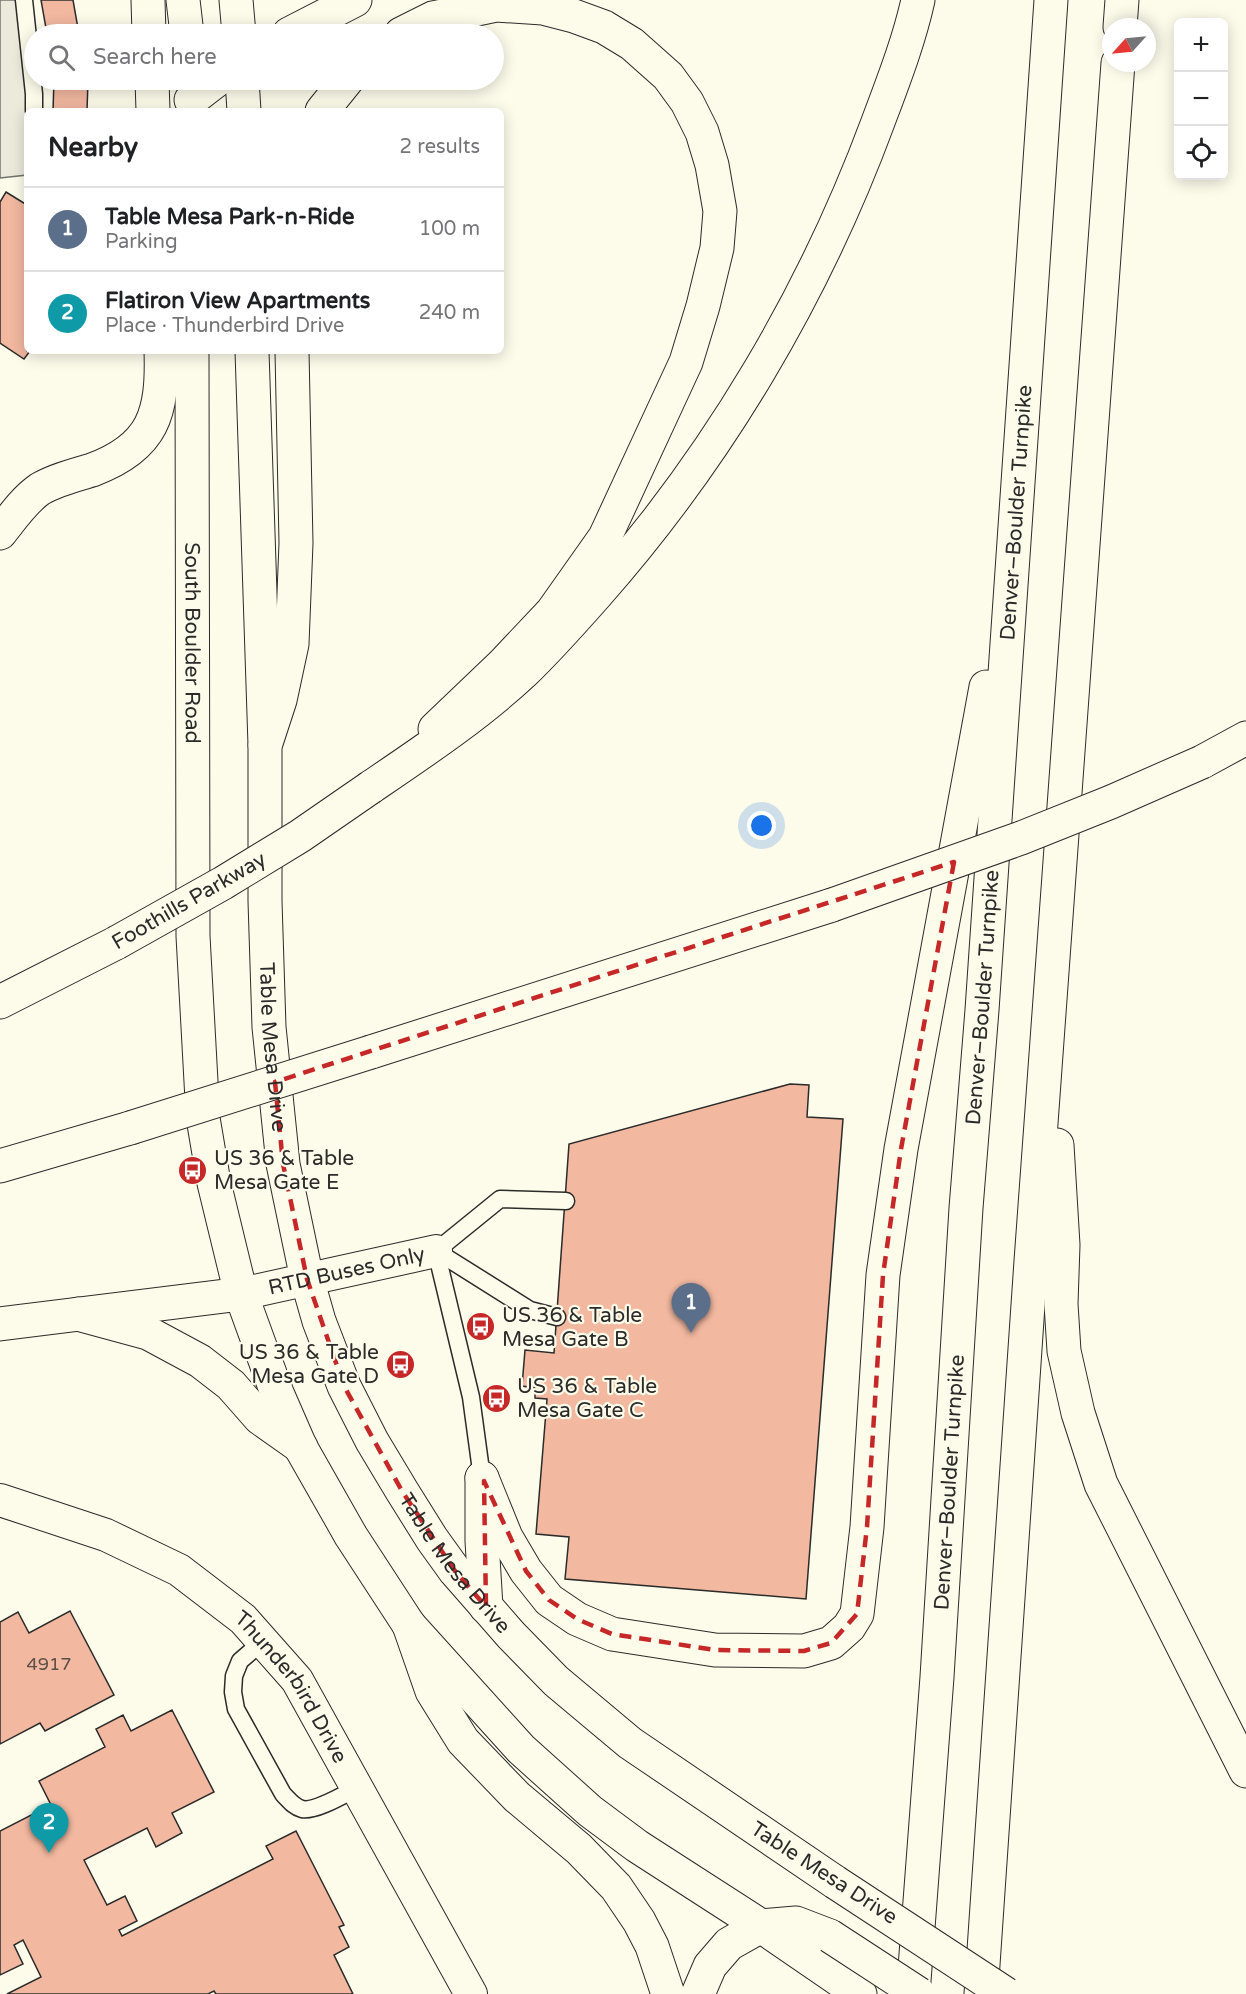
<!DOCTYPE html>
<meta charset="utf-8">
<style>
:root{--surface:#fff;--page:#f2f2f2;--text:#202124;--muted:#757577;--line:#e0e0e0;--accent:#111827}
body{margin:0;font-family:"Varela Round",sans-serif;background:var(--page);color:var(--text)}
.controls{position:absolute;right:18px;top:18px;display:grid;overflow:hidden;border-radius:9px;box-shadow:0 3px 15px #0003}
.controls button{width:54px;height:54px;display:grid;place-items:center;padding:0;border:0;border-bottom:2px solid var(--line);background:var(--surface);color:var(--text);font:30px sans-serif}
.compass{position:absolute;left:1102px;top:18px;width:54px;height:54px;border-radius:50%;background:var(--surface);box-shadow:0 3px 15px #0003;rotate:243deg}
.you{position:absolute;left:762px;top:826px;width:21px;height:21px;margin:-15px;border:4px solid #fff;border-radius:50%;background:#1a73e8;box-shadow:0 0 0 9px #1a73e833}
.badge{display:grid;place-items:center;width:39px;height:39px;border-radius:50%;background:var(--accent);color:#fff;font-size:20px;font-weight:700}
.pin{position:absolute;translate:-50% -50px;filter:drop-shadow(0 2px 3px #0008)}
.pin::after{content:'';position:absolute;top:32px;width:21px;height:18px;background:inherit;clip-path:polygon(0 0,100% 0,50% 100%)}
.list{margin:0;padding:0;list-style:none}
h2{display:flex;justify-content:space-between;align-items:center;height:78px;margin:0;padding:0 24px;font-size:26px}
h2 small{font-size:20px;font-weight:400;color:var(--muted)}
.list li{display:grid;grid-template-columns:39px 1fr auto;gap:18px;align-items:center;box-sizing:border-box;height:84px;padding:0 24px;border-top:2px solid var(--line)}
.list b{display:block;font-size:22px;white-space:nowrap}
.list p{margin:0;font-size:20px;white-space:nowrap;color:var(--muted)}
.list em{font-size:20px;font-style:normal;color:var(--muted)}
.icon{flex:none;width:33px;height:33px;fill:none;stroke:currentColor;stroke-width:2;stroke-linecap:round;stroke-linejoin:round}
.map{position:relative;flex:none;width:1246px;height:1994px;overflow:hidden}
.search{position:absolute;background:var(--surface);box-shadow:0 3px 15px #0003;left:24px;top:24px;width:480px;height:66px;display:flex;align-items:center;gap:15px;box-sizing:border-box;padding:0 21px;border-radius:33px;color:var(--muted);font-size:22px}
.panel{position:absolute;background:var(--surface);box-shadow:0 3px 15px #0003;left:24px;top:108px;width:480px;height:246px;border-radius:9px}
.map>svg:first-child{display:block}
.parking{fill:#eceadb;stroke:#74746e;stroke-width:1.5}
.building{fill:#f2b8a0;stroke:#2b2b2b;stroke-width:1.5}
.lines{fill:none;stroke-linecap:round;stroke-linejoin:round}
.service-casing{stroke:#2b2b2b;stroke-width:19}
.minor-casing{stroke:#2b2b2b;stroke-width:34}
.primary-casing{stroke:#2b2b2b;stroke-width:35}
.trunk-casing{stroke:#2b2b2b;stroke-width:35}
.motorway-casing{stroke:#2b2b2b;stroke-width:35}
.service{stroke:#fdfbea;stroke-width:16}
.minor{stroke:#fdfbea;stroke-width:32}
.primary{stroke:#fdfbea;stroke-width:33}
.trunk{stroke:#fdfbea;stroke-width:33}
.motorway{stroke:#fdfbea;stroke-width:33}
.trunk-bridge-casing{stroke:#2b2b2b;stroke-width:35;stroke-linecap:butt}
.motorway-bridge-casing{stroke:#2b2b2b;stroke-width:35;stroke-linecap:butt}
.trunk-bridge{stroke:#fdfbea;stroke-width:33}
.motorway-bridge{stroke:#fdfbea;stroke-width:33}
.marked{fill:none;stroke:#c62828;stroke-width:4.5;stroke-dasharray:12 8;stroke-linejoin:round}
.labels{text-anchor:middle;dominant-baseline:central;stroke-width:4.5;stroke-linejoin:round;paint-order:stroke}
.number-label{font-size:18px;fill:#5d4e48}
.street-label{font-size:21px;fill:#2b2b2b;stroke:#fdfbea}
.poi-label{font-size:21px;fill:#2b2b2b;stroke:#fdfbea;text-anchor:start}
</style>
<div class="map">
<svg width="1246" height="1994" viewBox="0 0 1246 1994">
<rect width="100%" height="100%" fill="#fdfbea"/>
<path class="parking" d="M0,0H22L27,111V175L0,178Z"/>
<g class="building">
<path d="M41,0H73L79,34H47Z"/>
<path d="M54,80H88L87,111H53Z"/>
<path d="M6,192L27,205V351H30L24,359L0,343V202Z"/>
<path d="M790,1084L809,1085L807,1117L843,1119L806,1599L565,1579L569,1537L536,1534L547,1399L535,1398V1388L522,1386L525,1350L554,1353L569,1144Z"/>
<path d="M70,1611L114,1695L45,1731L40,1723L0,1744V1622L18,1612L29,1633Z"/>
<path d="M172,1710L214,1792L172,1813L182,1833L156,1847L147,1828L84,1860L107,1905L125,1896L137,1921L119,1930L122,1936L273,1859L266,1846L296,1831L344,1925L339,1927L349,1947L334,1955L353,1994H216L214,1991L208,1994H7L41,1977L23,1940L14,1945L23,1964L0,1975V1831L51,1805L39,1781L105,1747L96,1729L123,1715L131,1731Z"/>
</g>
<g class="lines">
<defs>
<g id="service">
<path d="M24,0L34,94V111"/>
<path d="M436,1251L471,1397L482,1478"/>
<path d="M436,1251L500,1199L566,1201"/>
<path d="M436,1251L530,1310L557,1317"/>
<path d="M263,1641L240,1661L234,1676L233,1692L236,1709L283,1794C289,1800 294,1807 302,1809C315,1812 345,1794 357,1788"/>
</g>
<g id="minor">
<path id="s1" d="M241,1294L436,1251"/>
<path id="s2" d="M0,1500L106,1535L179,1570L243,1619L297,1680L471,1994"/>
</g>
<g id="primary">
<path d="M183,0L187,34"/>
<path d="M236,0L239,34"/>
<path d="M242,80L244,111"/>
<path d="M252,351L265,745"/>
</g>
<g id="trunk">
<path d="M148,0L149,34"/>
<path d="M401,34L433,18L496,5L543,8L574,16L604,27L632,44L668,76L687,102L702,132L712,165L720,211L717,248L703,306L686,362L605,537L552,612L502,665L435,729"/>
<path d="M152,80L153,111"/>
<path d="M322,111L347,80"/>
<path id="s3" d="M192,351L193,936L203,1118L214,1183L241,1294L277,1393L301,1448L351,1536L409,1625L521,1749L590,1811L637,1846L761,1926L860,1994"/>
<path id="s4" d="M292,351L296,543L292,644L280,700L265,746V901L269,1027L283,1164L307,1279L319,1321L344,1386L372,1441L402,1491L432,1539L455,1571L511,1635L556,1681L630,1743L835,1882"/>
<path d="M0,533C12,518 24,500 40,489C55,480 75,475 92,470C154,447 163,413 161,351"/>
<path d="M0,1002L116,943"/>
<path d="M78,1314L148,1333L200,1361L231,1385L260,1418L301,1447"/>
<path d="M0,1324L241,1294"/>
<path d="M482,1478V1541L486,1607"/>
</g>
<g id="motorway">
<path d="M1120,27L1122,0"/>
<path d="M289,34L355,0"/>
<path d="M191,100L217,80"/>
<path d="M1202,762L1246,738"/>
<path d="M371,787C424,751 478,715 524,672C549,648 572,622 595,596C718,457 814,295 878,122C893,82 909,41 918,0"/>
<path d="M371,1052L832,905"/>
<path d="M1057,1145L1063,1245L1061,1304L1064,1351L1078,1413L1101,1484L1246,1771"/>
<path d="M0,1166L130,1128"/>
<path d="M482,1478L506,1537L526,1571L549,1600L577,1619L612,1634L715,1650L804,1651L831,1643L849,1627L857,1614L867,1527L883,1275L901,1149L986,687"/>
<path d="M409,1625L432,1691L463,1741L517,1797L579,1849L616,1887L639,1921L652,1946L668,1994"/>
<path d="M698,1994L710,1966L729,1944L761,1926L796,1923L830,1936"/>
<path id="s5" d="M913,1994L937,1677L966,1208L982,1010L1051,0"/>
<path d="M981,1994L1031,1261L1118,63"/>
</g>
</defs>
<use href="#service" class="service-casing"/>
<use href="#minor" class="minor-casing"/>
<use href="#primary" class="primary-casing"/>
<use href="#trunk" class="trunk-casing"/>
<use href="#motorway" class="motorway-casing"/>
<use href="#service" class="service"/>
<use href="#minor" class="minor"/>
<use href="#primary" class="primary"/>
<use href="#trunk" class="trunk"/>
<use href="#motorway" class="motorway"/>
<defs>
<g id="trunk-bridge">
<path d="M116,943L223,883L300,836L371,787"/>
<path d="M835,1882L1006,1994"/>
</g>
<g id="motorway-bridge">
<path d="M832,905L1021,838L1111,802L1202,762"/>
<path d="M130,1128L371,1052"/>
<path d="M830,1936L919,1994"/>
</g>
</defs>
<use href="#trunk-bridge" class="trunk-bridge-casing"/>
<use href="#motorway-bridge" class="motorway-bridge-casing"/>
<use href="#trunk-bridge" class="trunk-bridge"/>
<use href="#motorway-bridge" class="motorway-bridge"/>
</g>
<path class="marked" d="M954,862L901,1149L883,1275L867,1527L857,1614L831,1643L804,1651L715,1650L612,1634L577,1619L549,1600L526,1571L484,1481L486,1607L455,1571L402,1491L344,1386L307,1279L283,1164L275,1082Z"/>
<defs>
<symbol id="bus-disc" viewBox="-11 -11 22 22"><circle r="9.5" fill="#c62828" stroke="#fdfbea"/><path d="M-5-6H5V4H4V6H2V4H-2V6H-4V4H-5ZM-3.5-4V0h7V-4ZM-3.5 1.2v1.5H-2V1.2ZM2 1.2v1.5H3.5V1.2Z" fill="#fff"/></symbol>
</defs>
<g fill-rule="evenodd">
<use href="#bus-disc" x="176" y="1154" width="33" height="33"/>
<use href="#bus-disc" x="464" y="1310" width="33" height="33"/>
<use href="#bus-disc" x="384" y="1348" width="33" height="33"/>
<use href="#bus-disc" x="480" y="1382" width="33" height="33"/>
</g>
<g class="labels">
<g class="number-label">
<text x="49" y="1664">4917</text>
</g>
<g class="street-label">
<text stroke="none"><textPath href="#s5" startOffset="1485">Denver–Boulder Turnpike</textPath></text>
<text stroke="none"><textPath href="#s3" startOffset="292">South Boulder Road</textPath></text>
<text transform="translate(189 901) rotate(-30)">Foothills Parkway</text>
<text stroke="none"><textPath href="#s5" startOffset="999">Denver–Boulder Turnpike</textPath></text>
<text stroke="none"><textPath href="#s4" startOffset="700">Table Mesa Drive</textPath></text>
<text stroke="none"><textPath href="#s1" startOffset="108">RTD Buses Only</textPath></text>
<text stroke="none"><textPath href="#s5" startOffset="513">Denver–Boulder Turnpike</textPath></text>
<text stroke="none"><textPath href="#s4" startOffset="1258">Table Mesa Drive</textPath></text>
<text stroke="none"><textPath href="#s2" startOffset="357">Thunderbird Drive</textPath></text>
<text transform="translate(824 1873) rotate(33)">Table Mesa Drive</text>
</g>
<g class="poi-label">
<text x="214" y="1158">US 36 &amp; Table<tspan x="214" dy="24">Mesa Gate E</tspan></text>
<text x="502" y="1315">US 36 &amp; Table<tspan x="502" dy="24">Mesa Gate B</tspan></text>
<text x="379" y="1352" text-anchor="end">US 36 &amp; Table<tspan x="379" dy="24">Mesa Gate D</tspan></text>
<text x="517" y="1386">US 36 &amp; Table<tspan x="517" dy="24">Mesa Gate C</tspan></text>
</g>
</g>
</svg>
<div class="controls">
<button>+</button>
<button>−</button>
<button><svg class="icon" aria-label="locate" viewBox="0 0 24 24"><circle cx="12" cy="12" r="6"/><path d="M12 2v4M12 18v4M2 12h4M18 12h4"/></svg></button>
</div>
<svg class="compass" viewBox="-18 -18 36 36"><path d="M0-13l5 13h-10z" fill="#e53935"/><path d="M0 13l5-13h-10z" fill="#757577"/></svg>
<div class="you"></div>
<div class="pin badge" style="left:691px;top:1333px;background:#5c6f8a">1</div>
<div class="pin badge" style="left:49px;top:1853px;background:#0f9aa8">2</div>
<div class="search"><svg class="icon" aria-label="search" viewBox="0 0 24 24"><circle cx="10" cy="10" r="6"/><path d="M15 15l6 6"/></svg>Search here</div>
<section class="panel">
<h2>Nearby<small>2 results</small></h2>
<ul class="list">
<li><span class="badge" style="background:#5c6f8a">1</span><div><b>Table Mesa Park-n-Ride</b><p>Parking</p></div><em>100 m</em></li>
<li><span class="badge" style="background:#0f9aa8">2</span><div><b>Flatiron View Apartments</b><p>Place · Thunderbird Drive</p></div><em>240 m</em></li>
</ul>
</section>
</div>
